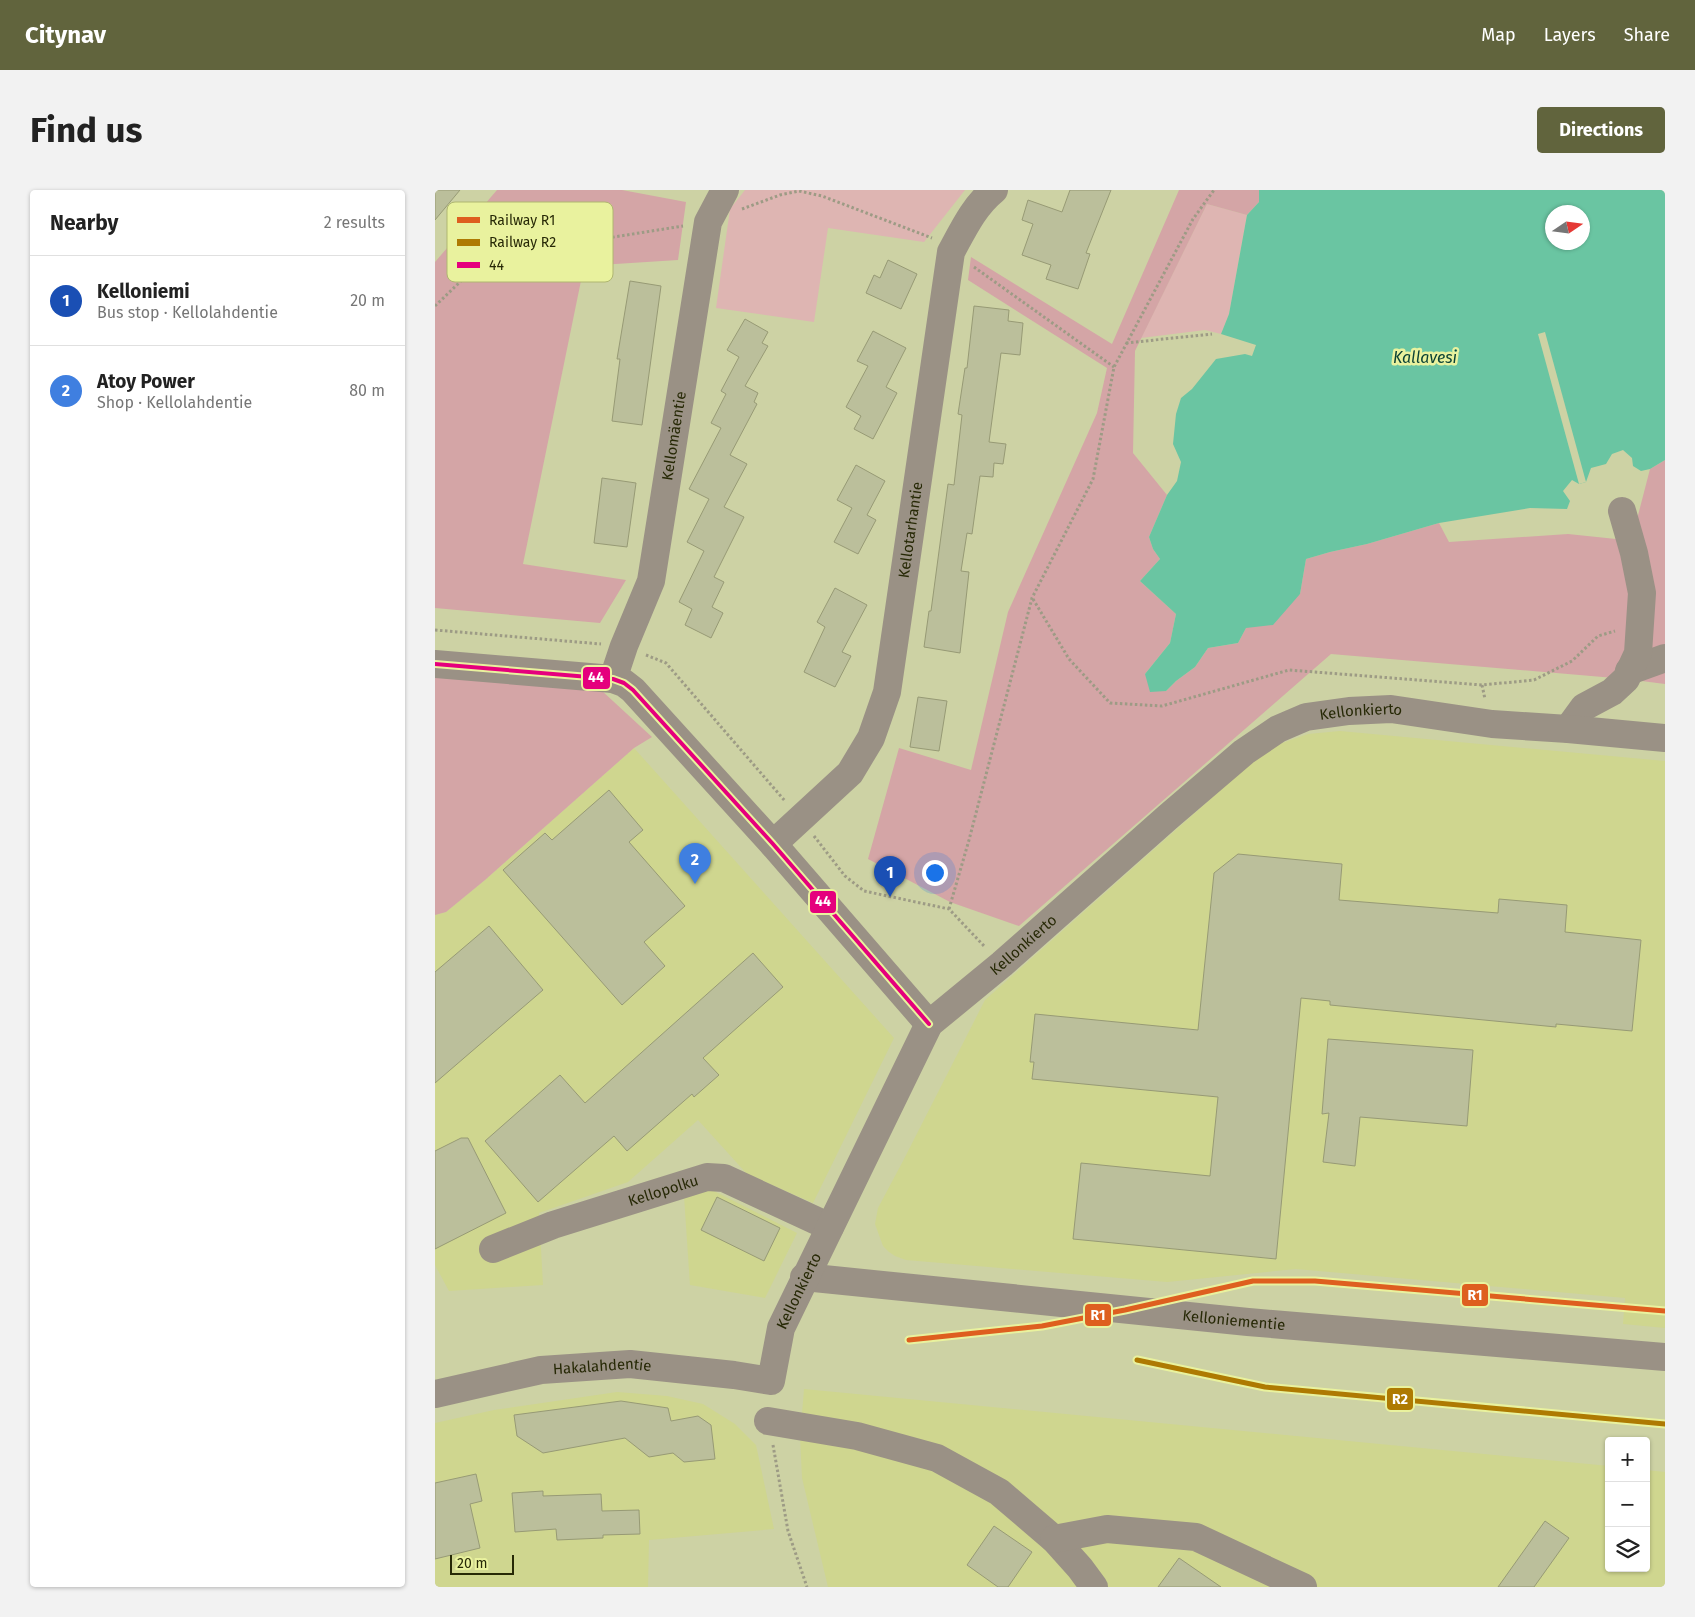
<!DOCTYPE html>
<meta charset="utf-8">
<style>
:root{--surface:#fff;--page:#f2f2f2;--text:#222;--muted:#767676;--line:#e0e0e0;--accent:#61643d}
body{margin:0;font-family:"Fira Sans",sans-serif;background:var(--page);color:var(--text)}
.controls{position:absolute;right:15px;bottom:15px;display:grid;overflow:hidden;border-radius:5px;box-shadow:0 1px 4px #0004}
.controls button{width:45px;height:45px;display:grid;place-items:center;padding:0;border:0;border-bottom:1px solid var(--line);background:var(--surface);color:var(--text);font:25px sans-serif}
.compass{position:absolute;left:1110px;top:15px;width:45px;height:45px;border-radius:50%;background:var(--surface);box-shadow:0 1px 4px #0004;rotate:77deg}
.scale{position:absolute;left:15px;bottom:12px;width:64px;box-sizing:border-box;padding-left:5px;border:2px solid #272906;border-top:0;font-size:14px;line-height:18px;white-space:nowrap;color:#272906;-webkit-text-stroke:4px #e9f29e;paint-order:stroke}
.you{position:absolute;left:499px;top:682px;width:18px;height:18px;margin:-12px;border:4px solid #fff;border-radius:50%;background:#1a73e8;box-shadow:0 0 0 8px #1a73e833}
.badge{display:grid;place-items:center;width:32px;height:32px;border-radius:50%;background:var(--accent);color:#fff;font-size:16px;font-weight:700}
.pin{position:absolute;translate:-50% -41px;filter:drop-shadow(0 1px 2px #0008)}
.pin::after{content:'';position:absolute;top:26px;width:18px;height:15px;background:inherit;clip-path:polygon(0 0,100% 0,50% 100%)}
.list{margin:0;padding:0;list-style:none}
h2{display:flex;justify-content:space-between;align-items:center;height:65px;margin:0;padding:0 20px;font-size:21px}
h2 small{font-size:16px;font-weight:400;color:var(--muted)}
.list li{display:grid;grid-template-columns:32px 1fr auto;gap:15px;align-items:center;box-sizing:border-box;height:90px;padding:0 20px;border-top:1px solid var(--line)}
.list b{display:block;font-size:19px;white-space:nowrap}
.list p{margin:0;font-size:16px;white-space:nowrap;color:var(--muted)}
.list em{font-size:16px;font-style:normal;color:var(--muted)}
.icon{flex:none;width:28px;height:28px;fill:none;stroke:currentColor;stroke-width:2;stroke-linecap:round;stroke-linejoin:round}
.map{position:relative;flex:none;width:1230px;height:1397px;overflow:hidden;border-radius:5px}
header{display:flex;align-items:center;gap:30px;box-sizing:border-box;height:70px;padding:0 25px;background:var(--accent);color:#fff}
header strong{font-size:24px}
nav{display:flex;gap:28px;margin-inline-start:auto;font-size:18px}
.intro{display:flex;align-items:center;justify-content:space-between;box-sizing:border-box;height:120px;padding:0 30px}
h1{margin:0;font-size:35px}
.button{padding:12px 22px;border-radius:5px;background:var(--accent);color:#fff;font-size:18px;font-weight:700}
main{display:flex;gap:30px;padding:0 30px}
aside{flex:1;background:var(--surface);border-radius:5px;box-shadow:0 1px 4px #0004}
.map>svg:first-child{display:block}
.built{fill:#cfd68f}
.green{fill:#deb5b2}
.forest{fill:#d4a5a6}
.water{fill:#6ac5a2;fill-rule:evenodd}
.pier{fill:#cdd2a4}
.building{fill:#bbbf9b;stroke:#979a75}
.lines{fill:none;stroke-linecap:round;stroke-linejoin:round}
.path{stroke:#9d9b85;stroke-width:3;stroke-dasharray:2.5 2.5;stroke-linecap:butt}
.minor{stroke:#9a9185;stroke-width:28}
.bus-1-casing{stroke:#e9f29e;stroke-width:8}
.bus-1{stroke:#e5007d;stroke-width:4}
.rail-1-casing{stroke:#e9f29e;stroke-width:9}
.rail-2-casing{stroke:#e9f29e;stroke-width:9}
.rail-1{stroke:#de5f1f;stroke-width:5}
.rail-2{stroke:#ae7a02;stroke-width:5}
.labels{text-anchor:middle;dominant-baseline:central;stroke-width:5;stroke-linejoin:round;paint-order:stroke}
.street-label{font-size:15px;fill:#272906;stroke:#e9f29e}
.water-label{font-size:16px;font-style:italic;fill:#0a4235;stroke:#e9f29e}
.key{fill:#e9f29e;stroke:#afb670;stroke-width:1}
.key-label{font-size:14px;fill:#272906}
.line-badge{stroke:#e9f29e;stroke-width:2}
.badge-label{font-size:14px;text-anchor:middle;font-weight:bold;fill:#fff}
</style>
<header>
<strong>Citynav</strong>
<nav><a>Map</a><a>Layers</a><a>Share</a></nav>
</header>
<div class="intro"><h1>Find us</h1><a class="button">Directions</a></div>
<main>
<aside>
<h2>Nearby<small>2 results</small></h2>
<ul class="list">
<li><span class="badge" style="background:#1a4fb4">1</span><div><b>Kelloniemi</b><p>Bus stop · Kellolahdentie</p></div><em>20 m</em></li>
<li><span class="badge" style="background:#3f7fe0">2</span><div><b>Atoy Power</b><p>Shop · Kellolahdentie</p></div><em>80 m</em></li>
</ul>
</aside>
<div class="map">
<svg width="1230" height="1397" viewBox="0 0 1230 1397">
<rect width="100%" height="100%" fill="#cdd2a4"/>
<g class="built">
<path d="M905,541L1230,571V1138L1188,1134L1190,1108L861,1079L732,1092L471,1070L460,1066L454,1062L448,1056L440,1034L443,1018L468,971L550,810L826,564L847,553L873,544Z"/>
<path d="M199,558L459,848L378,1013L312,984L263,930L193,992L104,1023L108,1095L14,1101L0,1075V725L11,722L50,690Z"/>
<path d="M273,998L362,1043L330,1108L255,1095L249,1006Z"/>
<path d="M369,1199L1174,1276V1378H1211V1280L1230,1282V1397H393L367,1288L365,1247Z"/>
<path d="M182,1202L232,1206L268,1214L300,1234L321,1255L339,1339L214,1350L213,1397H0V1233L59,1220Z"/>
</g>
<g class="green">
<path d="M310,0H530L489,52L393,38L379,132L281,118L295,19Z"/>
<path d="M772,14L812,25L794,124L786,144L770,140L706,148Z"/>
</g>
<g class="forest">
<path d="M62,0H187L251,12L243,70L149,76L88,374L191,390L165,433L0,418V72Z"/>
<path d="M744,0H824V12L812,25L772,14L700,161L698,263L732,305L714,347L718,359L725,369L705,391L741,424L735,453L710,484L731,501L741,491L760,477L773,458L803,453L811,438L865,404L871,369L895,362L932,354L1004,333L1014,352L1133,344L1181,349L1200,337L1215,279L1230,270V494L1191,489L896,464L584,736L515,712L433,669L464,558L536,580L573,422L662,223L672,178L533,90L536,67L677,154Z"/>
<path d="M0,486L166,500L217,547L199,558L50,690L11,722L0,725Z"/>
</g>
<path class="water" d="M824,0H1230V270L1215,279L1206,281L1198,276L1197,268L1188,260L1177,264L1171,274L1156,278L1151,292L1144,294L1137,290L1128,301L1135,311L1132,319L1095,318L1004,333L932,354L895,362L871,369L865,404L838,435L811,438L803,453L773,458L760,477L741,491L731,501L715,502L710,484L735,453L741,424L705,391L725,369L718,359L714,347L732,305L742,291L746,272L738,254L741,224L746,208L757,199L781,169L810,164L817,166L821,155L786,144L794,124L812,25L824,12ZM1118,22H1148V52H1118Z"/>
<path class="pier" d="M1110,142L1151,292L1144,294L1103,144Z"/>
<g class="building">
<path d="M0,0H25L0,30Z"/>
<path d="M635,0H676L651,63L655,64L643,99L611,89L616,75L587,65L598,34L587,30L593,10L627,22Z"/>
<path d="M453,70L482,84L466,119L431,103L439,85L445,88Z"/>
<path d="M195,91L226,96L207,235L177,231L185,169H182Z"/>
<path d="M539,116L574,120L573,131L588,133L585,165L566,163L554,252L571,254L568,274L559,273L558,287L545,286L537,344L532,343L526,381L534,382L525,463L489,457L494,421H496L513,294L519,295L527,225L523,224L530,178H532Z"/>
<path d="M310,129L333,142L327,153L333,156L310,196L323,203L319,212L322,214L295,265L312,274L289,317L309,327L279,387L289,392L277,417L288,423L276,448L250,435L257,419L244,412L269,361L252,352L274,309L254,299L286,238L276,233L291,204L286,201L304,167L292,160Z"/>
<path d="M438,141L471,158L451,197L462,203L438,249L419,239L426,226L411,217L433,176L422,171Z"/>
<path d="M421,275L450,291L432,325L441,330L423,364L399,352L417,318L402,310Z"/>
<path d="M167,288L201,293L192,357L159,353Z"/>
<path d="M400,398L432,415L407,462L416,466L400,497L369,482L390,437L382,432Z"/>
<path d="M483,507L512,511L504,561L475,557Z"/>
<path d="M174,600L208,640L194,652L250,716L209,752L230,776L187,815L68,680L110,643L117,650Z"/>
<path d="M803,664L907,674L904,710L1063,723L1064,709L1132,715L1130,742L1206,750L1197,841L1121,834V837L895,815V811L866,808L841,1069L638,1049L646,973L775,986L783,907L597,889L599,872H595L600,824L763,840L779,683Z"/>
<path d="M54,736L108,800L0,893V782Z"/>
<path d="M318,763L348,797L268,868L284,885L259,907L257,904L192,961L179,946L103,1012L50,951L125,885L150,913Z"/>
<path d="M893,849L1038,860L1032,936L925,927L920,976L888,972L894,923L887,924Z"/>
<path d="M26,948H33L71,1023L0,1059V961Z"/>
<path d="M282,1007L345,1038L329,1071L266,1040Z"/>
<path d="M186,1211L233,1218L236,1231L263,1226L276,1235L280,1269L249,1272L238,1263L214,1267L190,1248L108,1263L82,1246L79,1225Z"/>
<path d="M41,1284L47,1311L35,1314L45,1358L0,1369V1293Z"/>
<path d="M108,1301V1306L166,1304L167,1321L204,1320L205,1344L168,1345V1348L122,1350L121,1339L80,1342L77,1303Z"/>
<path d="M1110,1331L1134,1348L1099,1397H1063Z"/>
<path d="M559,1336L597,1362L573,1397H563L532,1375Z"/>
<path d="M744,1368L786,1397H723Z"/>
</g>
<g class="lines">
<g class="path">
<path d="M307,19L345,5L364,1L387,6L497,48"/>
<path d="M539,77L679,177"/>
<path d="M0,116L26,91L56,74L85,64L110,58L248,36"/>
<path d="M691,153L777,144"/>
<path d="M598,409L634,469L675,513L727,516L854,480L1047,495L1099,490L1137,471L1163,446L1180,441"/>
<path d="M0,440L166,454"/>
<path d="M211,465L231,473L350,611"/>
<path d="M1047,495L1050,509"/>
<path d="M379,646L410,686L429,701L514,719L550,757"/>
<path d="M514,719L534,650L597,408L658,289L679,177L758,29L779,0"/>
<path d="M338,1255L353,1341L372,1397"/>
</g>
<g class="minor">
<path d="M0,474L178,489L189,493L198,500L338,654L494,834"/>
<path d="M1194,481L1230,468"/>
<path id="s1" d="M178,489L189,456L216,391L273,32L290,0"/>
<path d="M1133,539L1149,517L1177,502L1191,489L1203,463L1207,403L1199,363L1187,321"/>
<path id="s2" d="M338,654L415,583L436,548L452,502L516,62C528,40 539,16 559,0"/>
<path id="s3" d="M58,1059L118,1035L272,987L289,988L395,1037"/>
<path id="s4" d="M369,1087L813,1132L1230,1167"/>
<path id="s5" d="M0,1204L106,1180L195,1174L299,1185L336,1191L346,1138L494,834L567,774L733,627L809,562L843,539L871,527L914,521L956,519L1057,534L1133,539L1230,548"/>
<path d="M333,1231L422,1246L502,1268L564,1302L619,1349L645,1378L659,1397"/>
<path d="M619,1349L672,1339L761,1347L868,1397"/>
</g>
<defs>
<path id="bus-1" d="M0,474L178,489L189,493L198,500L338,654L494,834"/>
</defs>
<use href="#bus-1" class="bus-1-casing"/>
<use href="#bus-1" class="bus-1"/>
<defs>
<path id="rail-1" d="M474,1150L607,1136L690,1120L818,1091H880L1230,1121"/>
<path id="rail-2" d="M702,1170L830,1197L1230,1234"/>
</defs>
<use href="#rail-1" class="rail-1-casing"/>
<use href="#rail-2" class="rail-2-casing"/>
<use href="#rail-1" class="rail-1"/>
<use href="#rail-2" class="rail-2"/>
</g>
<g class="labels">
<g class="street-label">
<text stroke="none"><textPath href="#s1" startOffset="252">Kellomäentie</textPath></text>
<text stroke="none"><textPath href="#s2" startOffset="358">Kellotarhantie</textPath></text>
<text stroke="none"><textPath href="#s5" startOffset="1275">Kellonkierto</textPath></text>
<text stroke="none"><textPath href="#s5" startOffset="855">Kellonkierto</textPath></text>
<text stroke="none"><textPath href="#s3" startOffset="180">Kellopolku</textPath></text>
<text stroke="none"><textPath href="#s5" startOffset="435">Kellonkierto</textPath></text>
<text stroke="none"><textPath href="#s4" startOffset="432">Kelloniementie</textPath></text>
<text stroke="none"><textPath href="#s5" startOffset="170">Hakalahdentie</textPath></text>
</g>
<g class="water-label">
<text x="990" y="167">Kallavesi</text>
</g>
</g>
<rect x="12" y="12" width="166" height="80" rx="8" class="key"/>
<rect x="22" y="27" width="23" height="6" fill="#de5f1f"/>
<rect x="22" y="49" width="23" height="7" fill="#ae7a02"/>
<rect x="22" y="72" width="23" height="6" fill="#e5007d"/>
<g class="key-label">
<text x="54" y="35">Railway R1</text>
<text x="54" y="57">Railway R2</text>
<text x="54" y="80">44</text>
</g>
<g class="line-badge">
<rect x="147" y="476" width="29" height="24" rx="5" fill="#e5007d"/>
<rect x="374" y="700" width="28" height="24" rx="5" fill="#e5007d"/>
<rect x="1026" y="1093" width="28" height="24" rx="5" fill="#de5f1f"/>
<rect x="649" y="1113" width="28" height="24" rx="5" fill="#de5f1f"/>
<rect x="951" y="1197" width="28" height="24" rx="5" fill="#ae7a02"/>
</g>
<g class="badge-label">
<text x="161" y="492">44</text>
<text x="388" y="716">44</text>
<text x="1040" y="1110">R1</text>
<text x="663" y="1130">R1</text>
<text x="965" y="1214">R2</text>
</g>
</svg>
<div class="controls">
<button>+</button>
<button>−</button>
<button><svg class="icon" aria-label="layers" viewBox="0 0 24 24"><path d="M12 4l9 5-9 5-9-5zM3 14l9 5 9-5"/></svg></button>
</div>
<svg class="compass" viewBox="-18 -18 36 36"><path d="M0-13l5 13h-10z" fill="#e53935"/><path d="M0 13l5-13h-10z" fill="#767676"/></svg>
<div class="scale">20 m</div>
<div class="you"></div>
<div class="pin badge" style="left:455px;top:707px;background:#1a4fb4">1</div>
<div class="pin badge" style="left:260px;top:694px;background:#3f7fe0">2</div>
</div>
</main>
